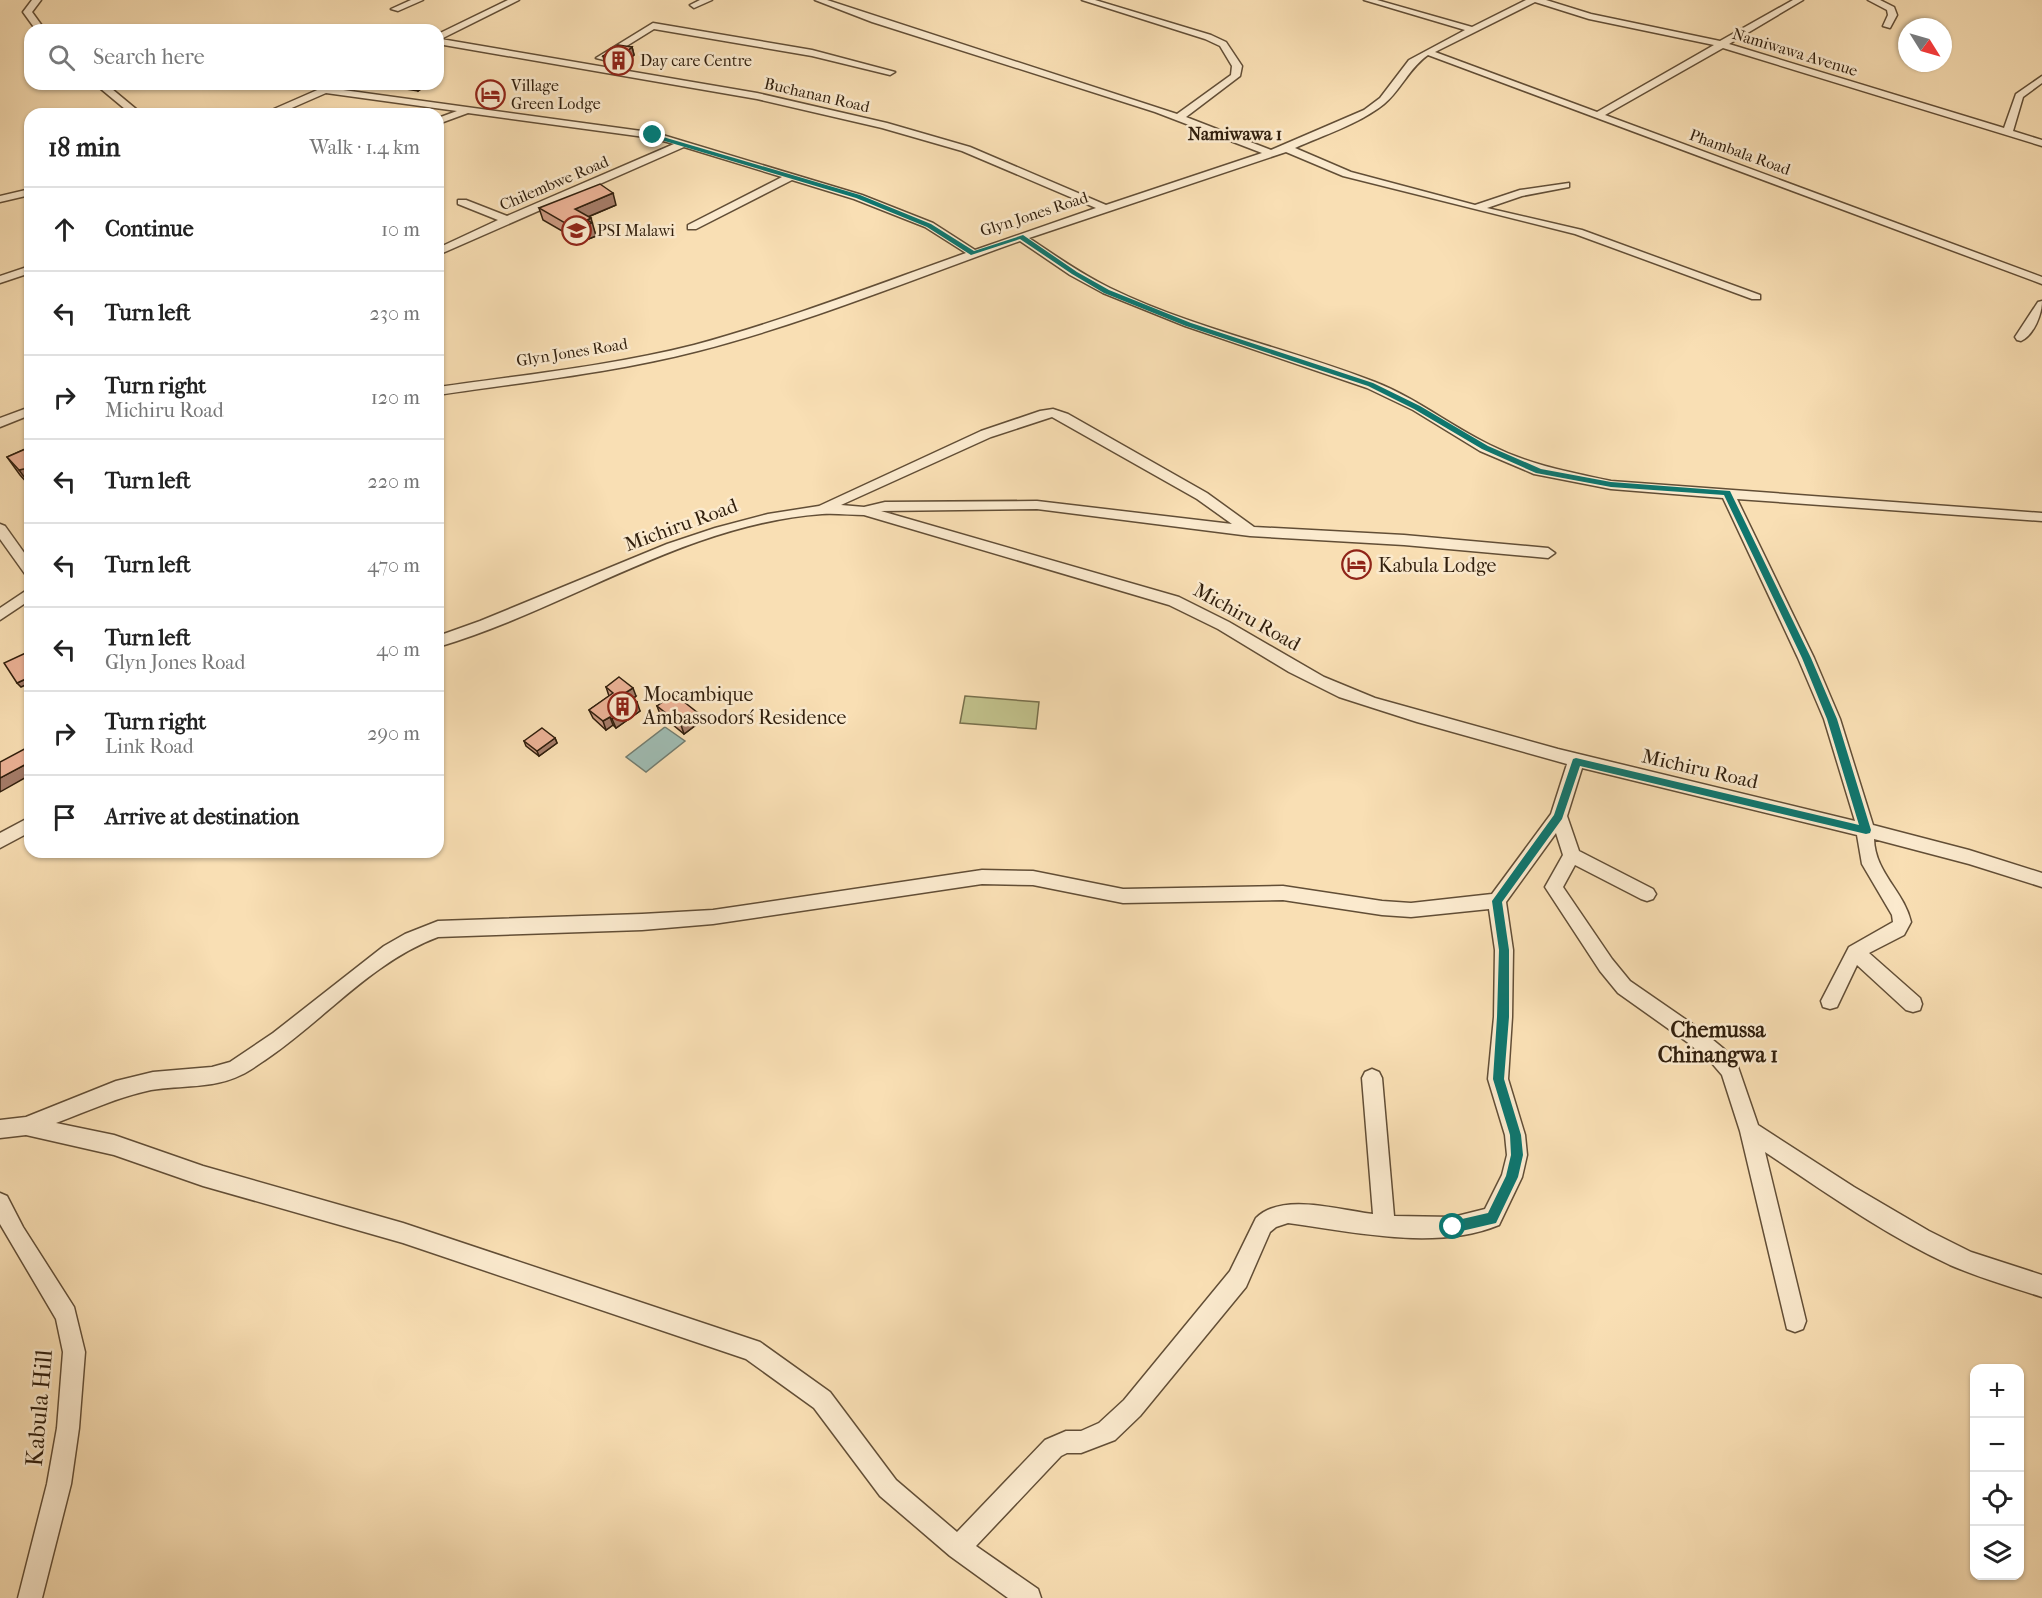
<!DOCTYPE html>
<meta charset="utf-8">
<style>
:root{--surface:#fff;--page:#f2f2f2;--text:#222;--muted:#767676;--line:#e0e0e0}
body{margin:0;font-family:"IM FELL French Canon",serif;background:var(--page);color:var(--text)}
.controls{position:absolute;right:18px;bottom:18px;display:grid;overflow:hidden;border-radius:12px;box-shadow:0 2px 4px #0004}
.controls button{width:54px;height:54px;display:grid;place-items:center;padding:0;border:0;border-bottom:2px solid var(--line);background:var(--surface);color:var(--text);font:30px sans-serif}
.compass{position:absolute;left:1898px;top:18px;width:54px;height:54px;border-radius:50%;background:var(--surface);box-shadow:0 2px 4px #0004;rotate:127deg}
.stop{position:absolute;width:18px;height:18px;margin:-14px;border:4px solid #0f766e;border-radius:50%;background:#fff}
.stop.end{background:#0f766e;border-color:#fff;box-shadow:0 2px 6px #0008}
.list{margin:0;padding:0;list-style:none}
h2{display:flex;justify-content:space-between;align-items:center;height:78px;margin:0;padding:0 24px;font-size:26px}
h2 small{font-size:20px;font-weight:400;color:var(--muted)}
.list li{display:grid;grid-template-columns:39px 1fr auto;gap:18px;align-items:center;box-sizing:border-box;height:84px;padding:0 24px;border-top:2px solid var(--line)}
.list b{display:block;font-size:22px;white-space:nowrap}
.list p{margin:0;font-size:20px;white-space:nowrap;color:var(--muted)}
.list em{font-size:20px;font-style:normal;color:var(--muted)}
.icon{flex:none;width:33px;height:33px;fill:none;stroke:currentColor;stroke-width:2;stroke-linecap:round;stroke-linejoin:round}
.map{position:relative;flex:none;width:2042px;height:1598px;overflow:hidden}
.search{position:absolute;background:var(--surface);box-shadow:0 2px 4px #0004;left:24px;top:24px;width:420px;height:66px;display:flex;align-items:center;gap:15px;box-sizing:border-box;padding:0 21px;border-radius:18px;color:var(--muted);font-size:22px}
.panel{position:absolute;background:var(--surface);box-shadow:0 2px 4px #0004;left:24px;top:108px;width:420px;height:750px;border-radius:18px}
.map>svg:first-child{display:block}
.green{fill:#c1c18b;stroke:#78704c;stroke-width:1.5}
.water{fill:#9fbcb3;stroke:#737d70;stroke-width:1.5}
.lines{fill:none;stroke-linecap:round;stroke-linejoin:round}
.minor-casing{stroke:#624e36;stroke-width:3}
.minor{fill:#fbeace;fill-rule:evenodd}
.wall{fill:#cc9a82;stroke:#301e0c;stroke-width:1.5}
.shaded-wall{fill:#a67d6a;stroke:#301e0c;stroke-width:1.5}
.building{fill:#edb397;stroke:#301e0c;stroke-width:1.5}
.route{fill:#0f766e}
.labels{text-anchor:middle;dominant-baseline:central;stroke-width:5;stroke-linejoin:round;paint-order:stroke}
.far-street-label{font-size:16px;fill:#301e0c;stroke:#fbeace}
.far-poi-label{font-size:16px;fill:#301e0c;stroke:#fbeace;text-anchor:start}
.far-quarter-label{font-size:18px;font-weight:bold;fill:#301e0c;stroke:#fbeace}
.street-label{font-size:20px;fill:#301e0c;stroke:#fbeace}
.poi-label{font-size:20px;fill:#301e0c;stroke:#fbeace;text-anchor:start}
.quarter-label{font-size:22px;font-weight:bold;fill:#301e0c;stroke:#fbeace}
.near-street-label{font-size:24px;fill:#301e0c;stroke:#fbeace}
</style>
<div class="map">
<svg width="2042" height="1598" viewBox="0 0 2042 1598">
<rect width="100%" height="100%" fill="#f9dfb4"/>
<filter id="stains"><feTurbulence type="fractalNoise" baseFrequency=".00333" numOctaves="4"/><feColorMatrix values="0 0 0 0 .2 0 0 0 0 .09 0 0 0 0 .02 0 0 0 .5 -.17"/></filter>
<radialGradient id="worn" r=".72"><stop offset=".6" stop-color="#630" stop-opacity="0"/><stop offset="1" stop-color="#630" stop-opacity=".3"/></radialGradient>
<path class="green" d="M965,696L1039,702L1036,729L960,723Z"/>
<path class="water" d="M665,727L685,741L646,772L626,757Z"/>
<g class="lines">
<defs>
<g id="minor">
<path d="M32,0H41L32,12L45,30H36L23,12Z"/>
<path d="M411,0H423L398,11L391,9Z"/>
<path d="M508,0H519L441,39L757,93L887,123L970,147L1106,205L1262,153L1155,112L872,22L815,0H827L1177,114L1231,75L1232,66L1220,46L1205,39L1082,0H1095L1211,35L1226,42L1242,66L1240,76L1186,117L1271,150L1364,110L1380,98L1409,60L1465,30L1364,0H1377L1472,27L1526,0H1546L1591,14L1720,41L1793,0H1803L1729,44L2004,128L2016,94L2042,76V83L2023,97L2013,131L2042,140V146L1723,48L1605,115L2042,277V284L1428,55C1409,68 1401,90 1384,104C1359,124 1324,135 1295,148L1351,172L1475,205L1520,190L1569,183V187L1522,196L1487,208L1582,230L1760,295V299H1752L1575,234L1343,176L1286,152L1029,238C1056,256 1081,274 1110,288C1194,329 1288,348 1375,382C1416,398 1451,426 1490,445C1530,465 1568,472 1611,481L2042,513V521L1737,499L1814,658L1840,719L1873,825L1969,850L2042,873V887L1969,864L1874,839C1875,873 1904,891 1911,922L1904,935L1869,953L1920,998L1922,1004L1920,1010L1913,1012L1906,1010L1857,965L1837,1007L1830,1009L1823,1007L1821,1001L1849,947L1893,922L1892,915L1862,864L1857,835L1582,768L1567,816L1579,851L1653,889L1656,894L1653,899L1647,901L1641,899L1575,865L1563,887L1612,959L1630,981L1701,1030L1724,1049L1737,1064L1758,1125L1854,1187L1929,1231L1971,1252L2042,1275V1297C2011,1287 1980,1278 1950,1265C1885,1235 1825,1192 1765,1152L1806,1321L1803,1329L1795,1332L1787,1329L1740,1131L1722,1075L1710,1061L1687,1042L1618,993L1600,971L1545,887L1563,855L1556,833L1506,902L1513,950L1512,1017L1508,1079L1525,1135L1527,1155L1522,1177L1499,1225C1436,1251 1354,1232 1288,1223L1276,1227L1270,1232L1246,1287L1140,1416L1115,1440L1081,1453H1067L1061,1456L976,1546L1038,1589L1041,1598H1008L950,1556L880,1496L814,1408L746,1359L403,1243L203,1186L114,1155L26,1135L0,1138V1120L26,1117L116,1081L153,1072L212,1067L230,1062L273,1033L384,946L405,934L438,921L642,914L713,910L982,870L1033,871L1123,889L1283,886L1382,901L1411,903L1492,894L1551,814L1567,764L1417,722L1339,697L1289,672L1218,629L1169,605L864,515C850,515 836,513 822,514C685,524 567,609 438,647V636L480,621L667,544L715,528L768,514L819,506L981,431L1040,411L1053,409L1068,414L1207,493L1254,527L1404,535L1548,548L1555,553L1548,558L1404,545L1250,536L1037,509L881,511L1179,597L1229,622L1324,677L1375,698L1558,749L1855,821L1824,719L1798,658L1723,498L1611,489L1534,474L1480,451L1413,410L1367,388L1185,326L1103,293L1070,275L1020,241C913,279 807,323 698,351C613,373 524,382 438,395V387C523,375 611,366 694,345C786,320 876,285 966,253L925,227L854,199L792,180L696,229H688V225L782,177L684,147L438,255V248L498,220L458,204V200H466L507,216L674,144L652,138L468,113L438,124V118L457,111L326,93L278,114H265L267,112L331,84H337L339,86L336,89L656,133L862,195L933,223L975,250L1096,208L962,151L882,128L757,99L438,44V34ZM1535,2L1589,19L1714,45L1597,112L1435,52ZM1052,417L1197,499L1232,524L1037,501L885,502L864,507L841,505L991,437ZM982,884L1033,885L1123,903L1283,900L1382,915L1411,917L1489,909L1495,950L1494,1017L1488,1079L1505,1135L1507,1155L1502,1175L1485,1209L1453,1217L1394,1216L1382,1078L1379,1072L1372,1069L1365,1072L1362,1078L1373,1214C1339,1210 1282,1192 1256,1218L1230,1271L1124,1400L1099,1423L1081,1431H1066L1045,1440L957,1532L896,1480L830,1392L760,1342L403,1223L203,1166L114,1135L56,1123C88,1111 118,1097 151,1090C181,1085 213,1089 241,1075C250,1071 259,1064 268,1058C325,1019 373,961 438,937L642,930L713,924Z"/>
<path d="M700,0H712L694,8L690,5Z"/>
<path d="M1868,0H1880L1894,7L1897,15L1890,28L1883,26L1888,15L1887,10Z"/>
<path d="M653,23L812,50L895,72L890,75L812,56L654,29L604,60L596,58Z"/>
<path d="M95,84H106L142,114H131Z"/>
<path d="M30,189V195L0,202V196Z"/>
<path d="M30,266V273L0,283V276Z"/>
<path d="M2042,301C2042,314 2034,335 2021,341L2017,340L2015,337L2038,302Z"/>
<path d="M30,407V415L0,427V418Z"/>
<path d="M0,524L5,526L30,561V576L25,574L0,539Z"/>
<path d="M30,588V600L0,620V608Z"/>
<path d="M30,817V832L0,848V833Z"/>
<path d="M0,1193L7,1196L23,1227L74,1307L85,1352L79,1428L71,1484L42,1598H18L47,1484L57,1428L63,1352L56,1319L0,1224Z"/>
</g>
</defs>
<use href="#minor" class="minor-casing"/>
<use href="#minor" class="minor"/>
</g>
<g class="wall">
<path d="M632,47L634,55L620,67L605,64L603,56Z"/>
<path d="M399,84H428L418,91L400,88Z"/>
<path d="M616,205L588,217L594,230L596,236L581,242L543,220L539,208Z"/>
<path d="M30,447V486L20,475L7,457Z"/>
<path d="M606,687L636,696L633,699L640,711L616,728L613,725L606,730L593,718L589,710L609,696Z"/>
<path d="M657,706L700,722L684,734L660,714Z"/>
<path d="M555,738L557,743L539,756L526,746L524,741Z"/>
</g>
<g class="shaded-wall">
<path d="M632,47L634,55L620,67L618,59Z"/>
<path d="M415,84H428L418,91Z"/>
<path d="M613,193L616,205L578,221L575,209Z"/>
<path d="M591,218L596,236L581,242L577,230L587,220Z"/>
<path d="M28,468L30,470V485L19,470Z"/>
<path d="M30,677V683L21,687L17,683Z"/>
<path d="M633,688L636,696L628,702L625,693Z"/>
<path d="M637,702L640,711L616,728L612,719Z"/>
<path d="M698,713L700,722L684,734L681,725Z"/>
<path d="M610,717L613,725L606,730L603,721Z"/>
<path d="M555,738L557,743L539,756L537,751Z"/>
<path d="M30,762V775L0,792V778Z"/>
</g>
<g class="building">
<path d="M618,45L632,47L618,59L603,56Z"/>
<path d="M600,184L613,193L575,209L591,218L587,220L592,223L577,230L539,208Z"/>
<path d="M30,447V470L28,468L19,470L7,457Z"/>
<path d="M30,651V677L17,683L4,663Z"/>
<path d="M619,677L633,688L625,693L637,702L612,719L610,717L603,721L589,710L613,693L606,687Z"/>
<path d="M674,694L698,713L681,725L657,706Z"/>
<path d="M542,728L555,738L537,751L524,741Z"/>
<path d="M30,746V762L0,778V762Z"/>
</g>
<path class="route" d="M653,134L860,195L931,224L974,251L1023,235L1077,272L1109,290L1191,323L1373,383L1420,406L1488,446L1541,469L1611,482L1730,491L1811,658L1837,719L1871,830L1870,833L1866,834L1580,766L1562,819L1502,902L1509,950V1017L1504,1079L1521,1135L1523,1155L1518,1177L1496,1223L1453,1233L1449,1231V1222L1488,1213L1506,1176L1511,1155L1510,1135L1493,1079L1497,1017L1499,950L1492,901L1554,815L1573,759L1576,758L1859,825L1827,719L1802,658L1724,495L1611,487L1536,473L1482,449L1414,409L1368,386L1186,326L1104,293L1072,274L1020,239L971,255L927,227L856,198L651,137Z"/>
<defs>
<symbol id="building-ring" viewBox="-11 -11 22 22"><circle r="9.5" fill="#fbeace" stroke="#8f2418" stroke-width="1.5"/><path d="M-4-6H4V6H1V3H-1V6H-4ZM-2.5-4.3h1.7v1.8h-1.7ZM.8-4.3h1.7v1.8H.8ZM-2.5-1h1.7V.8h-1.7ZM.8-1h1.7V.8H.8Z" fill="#8f2418"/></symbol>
<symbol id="hotel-ring" viewBox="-11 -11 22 22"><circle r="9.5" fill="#fbeace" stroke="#8f2418" stroke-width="1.5"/><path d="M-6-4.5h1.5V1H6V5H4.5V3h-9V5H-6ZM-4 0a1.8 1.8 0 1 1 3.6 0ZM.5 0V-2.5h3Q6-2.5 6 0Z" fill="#8f2418"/></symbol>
<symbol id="school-ring" viewBox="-11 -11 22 22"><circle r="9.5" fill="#fbeace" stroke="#8f2418" stroke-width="1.5"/><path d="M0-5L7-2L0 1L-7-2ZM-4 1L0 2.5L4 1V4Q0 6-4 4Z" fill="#8f2418"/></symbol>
</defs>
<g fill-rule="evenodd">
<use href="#building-ring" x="602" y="44" width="33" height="33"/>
<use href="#hotel-ring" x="474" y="78" width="33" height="33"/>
<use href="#school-ring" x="560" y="214" width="33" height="33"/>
<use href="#hotel-ring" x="1340" y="548" width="33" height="33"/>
<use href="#building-ring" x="606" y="690" width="33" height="33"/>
</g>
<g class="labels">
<g class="far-street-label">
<text transform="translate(1795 52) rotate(17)">Namiwawa Avenue</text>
<text transform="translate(817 95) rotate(13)">Buchanan Road</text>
<text transform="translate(1740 152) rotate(20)">Phambala Road</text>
<text transform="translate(554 183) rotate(-23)">Chilembwe Road</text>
<text transform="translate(1034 214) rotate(-18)">Glyn Jones Road</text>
<text transform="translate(572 352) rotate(-9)">Glyn Jones Road</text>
</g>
<g class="far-poi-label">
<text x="640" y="60">Day care Centre</text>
<text x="511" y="85">Village<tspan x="511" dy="18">Green Lodge</tspan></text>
<text x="597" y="230">PSI Malawi</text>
</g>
<g class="far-quarter-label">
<text x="1235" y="134">Namiwawa 1</text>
</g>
<g class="street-label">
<text transform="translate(681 525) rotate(-20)">Michiru Road</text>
<text transform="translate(1247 617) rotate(29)">Michiru Road</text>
<text transform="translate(1700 769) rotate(13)">Michiru Road</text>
</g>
<g class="poi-label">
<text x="1378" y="565">Kabula Lodge</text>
<text x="643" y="694">Mocambique<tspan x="643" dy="23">Ambassodorś Residence</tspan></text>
</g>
<g class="quarter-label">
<text x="1718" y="1030">Chemussa<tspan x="1718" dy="25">Chinangwa 1</tspan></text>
</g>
<g class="near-street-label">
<text transform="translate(39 1408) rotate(-85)">Kabula Hill</text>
</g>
</g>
<rect width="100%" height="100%" filter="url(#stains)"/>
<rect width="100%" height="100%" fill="url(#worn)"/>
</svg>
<div class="controls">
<button>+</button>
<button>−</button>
<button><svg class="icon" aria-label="locate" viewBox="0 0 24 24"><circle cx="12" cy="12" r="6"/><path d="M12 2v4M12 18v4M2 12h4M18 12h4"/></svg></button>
<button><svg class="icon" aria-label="layers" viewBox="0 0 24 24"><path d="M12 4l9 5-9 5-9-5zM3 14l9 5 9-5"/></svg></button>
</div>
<svg class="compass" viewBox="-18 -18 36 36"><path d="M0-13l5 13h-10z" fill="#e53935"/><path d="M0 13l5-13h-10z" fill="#767676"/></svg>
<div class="stop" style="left:1453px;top:1227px"></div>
<div class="stop end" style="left:653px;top:135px"></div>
<div class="search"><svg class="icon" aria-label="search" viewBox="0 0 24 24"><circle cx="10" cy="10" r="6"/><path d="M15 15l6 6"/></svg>Search here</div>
<section class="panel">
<h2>18 min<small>Walk · 1.4 km</small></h2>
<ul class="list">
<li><svg class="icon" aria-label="ahead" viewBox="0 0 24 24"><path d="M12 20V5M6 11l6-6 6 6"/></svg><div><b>Continue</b></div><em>10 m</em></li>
<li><svg class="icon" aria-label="left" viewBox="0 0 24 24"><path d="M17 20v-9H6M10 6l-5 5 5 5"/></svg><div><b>Turn left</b></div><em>230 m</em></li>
<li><svg class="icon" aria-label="right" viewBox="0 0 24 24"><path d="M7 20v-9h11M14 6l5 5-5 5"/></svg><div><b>Turn right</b><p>Michiru Road</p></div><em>120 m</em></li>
<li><svg class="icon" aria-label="left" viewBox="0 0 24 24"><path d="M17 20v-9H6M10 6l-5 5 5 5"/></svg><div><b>Turn left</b></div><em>220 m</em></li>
<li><svg class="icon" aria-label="left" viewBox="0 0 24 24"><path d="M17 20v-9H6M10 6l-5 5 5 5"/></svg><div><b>Turn left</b></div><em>470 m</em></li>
<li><svg class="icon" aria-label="left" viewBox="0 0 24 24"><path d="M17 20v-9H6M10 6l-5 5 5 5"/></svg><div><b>Turn left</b><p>Glyn Jones Road</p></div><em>40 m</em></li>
<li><svg class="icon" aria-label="right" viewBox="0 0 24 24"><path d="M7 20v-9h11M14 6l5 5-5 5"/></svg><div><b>Turn right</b><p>Link Road</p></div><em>290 m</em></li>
<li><svg class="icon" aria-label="arrive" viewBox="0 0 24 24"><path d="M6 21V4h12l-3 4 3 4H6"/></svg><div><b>Arrive at destination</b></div></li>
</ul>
</section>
</div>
